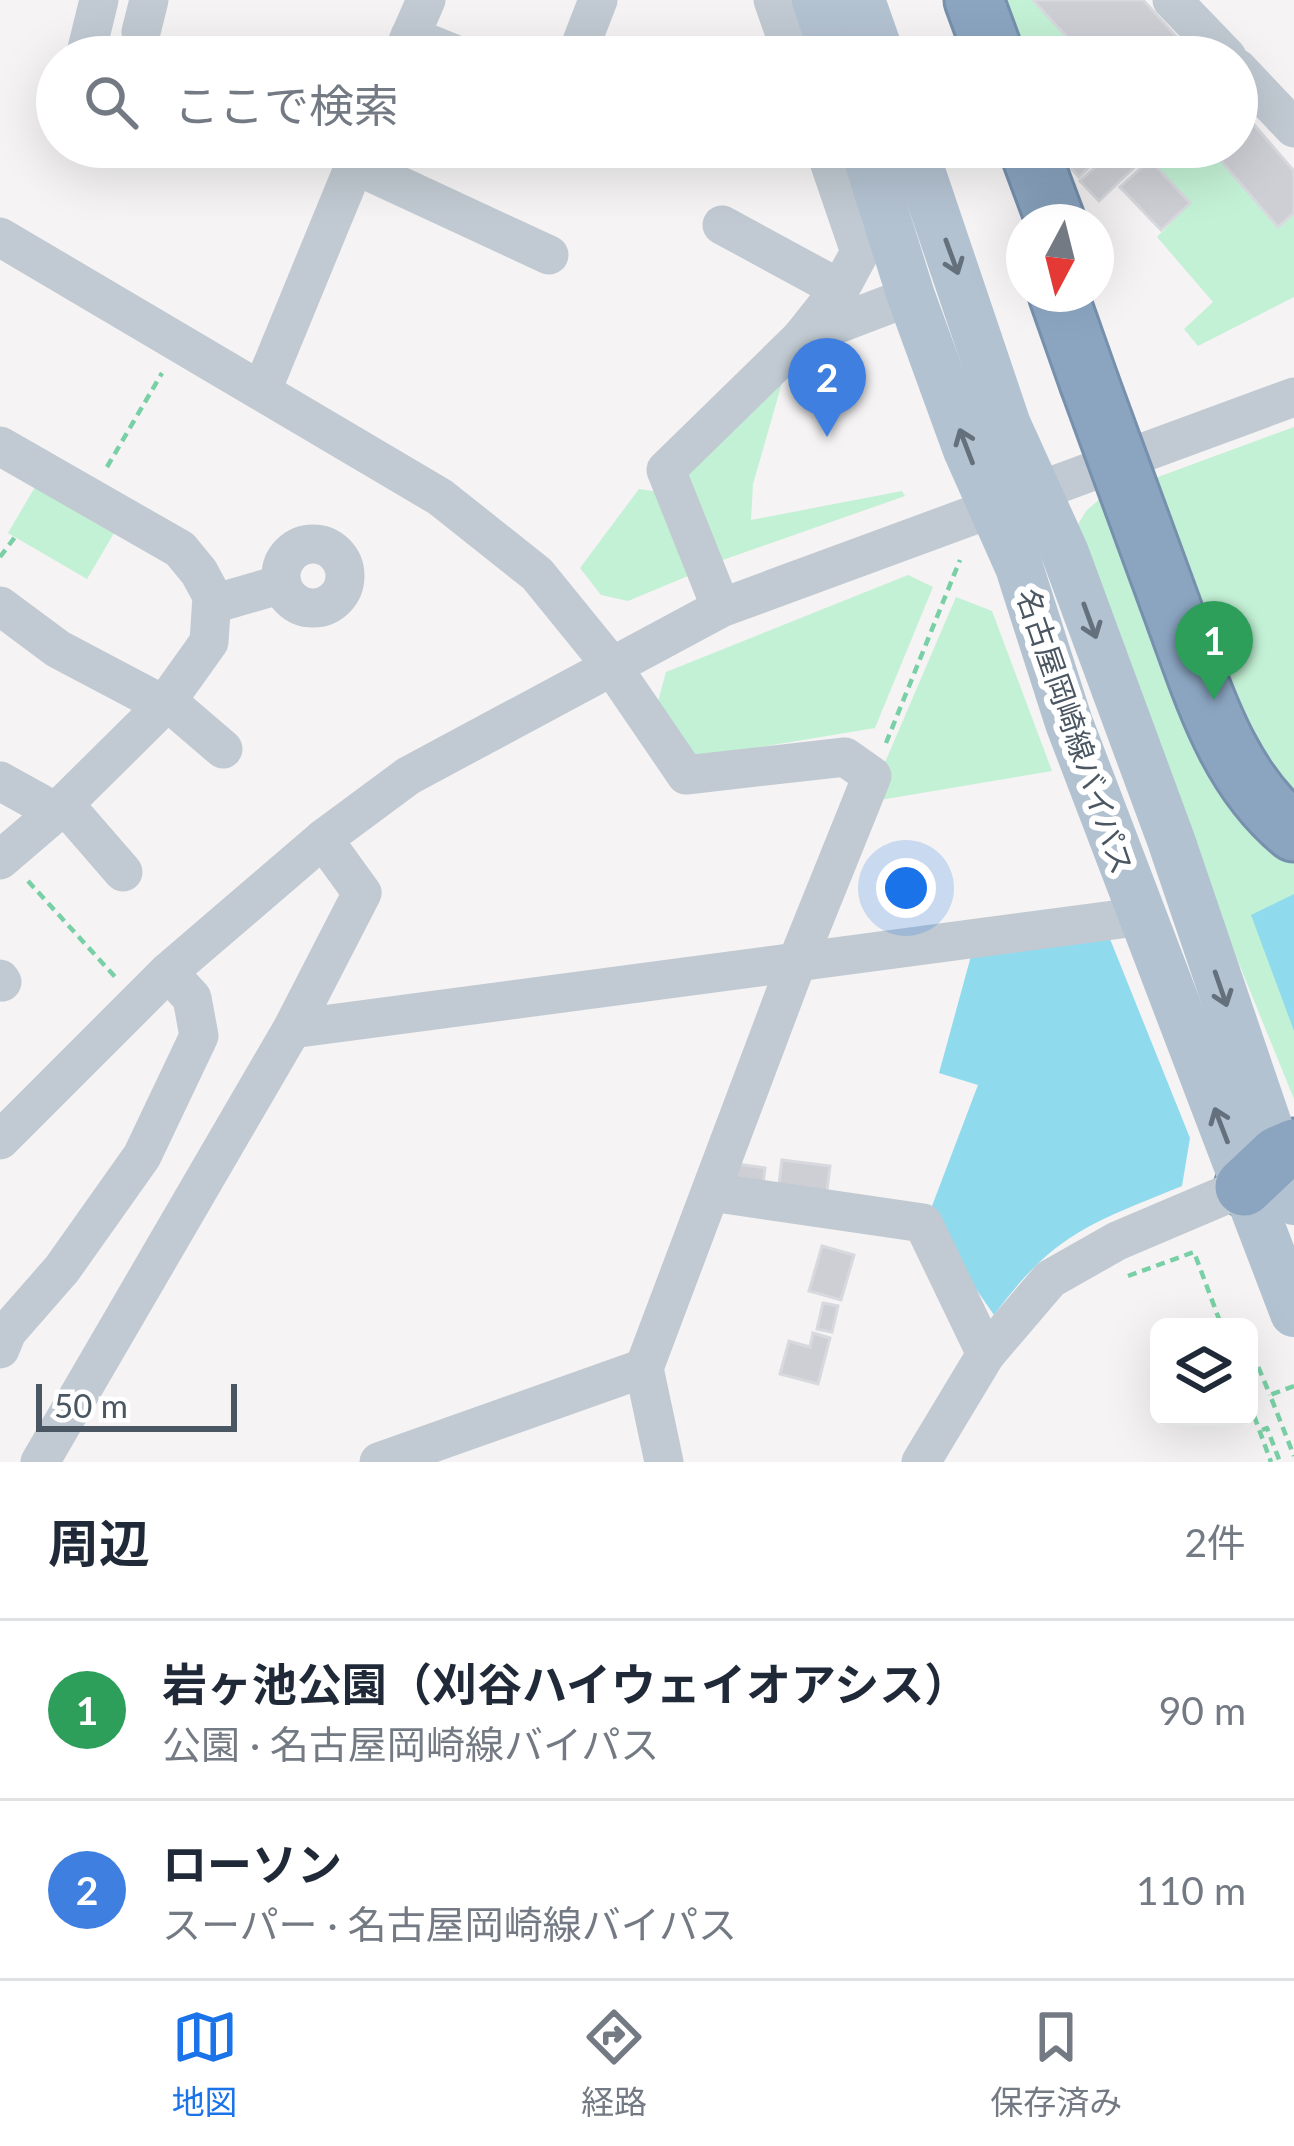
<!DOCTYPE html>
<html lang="ja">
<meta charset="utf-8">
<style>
:root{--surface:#fff;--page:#f6f6f7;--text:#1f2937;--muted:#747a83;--line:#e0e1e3;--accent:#1a73e8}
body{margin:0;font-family:Lato,"Noto Sans JP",sans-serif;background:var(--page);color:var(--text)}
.controls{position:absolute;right:36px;bottom:36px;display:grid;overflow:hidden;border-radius:18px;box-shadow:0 12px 48px #0002}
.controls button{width:108px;height:108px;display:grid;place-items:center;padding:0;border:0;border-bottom:3px solid var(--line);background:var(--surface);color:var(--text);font:60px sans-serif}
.compass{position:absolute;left:1006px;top:204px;width:108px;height:108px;border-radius:50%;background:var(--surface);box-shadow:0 12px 48px #0002;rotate:187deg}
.scale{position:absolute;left:36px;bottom:30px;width:201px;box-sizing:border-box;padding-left:12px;border:6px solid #4a5661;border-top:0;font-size:33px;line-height:42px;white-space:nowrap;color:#4a5661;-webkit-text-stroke:9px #fff;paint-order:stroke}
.you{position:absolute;left:906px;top:888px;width:42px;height:42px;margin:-30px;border:9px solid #fff;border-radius:50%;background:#1a73e8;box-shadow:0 0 0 18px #1a73e833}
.badge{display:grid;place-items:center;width:78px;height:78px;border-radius:50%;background:var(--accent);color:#fff;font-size:39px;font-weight:700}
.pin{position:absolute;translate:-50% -99px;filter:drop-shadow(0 3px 6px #0008)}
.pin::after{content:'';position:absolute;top:63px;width:42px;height:36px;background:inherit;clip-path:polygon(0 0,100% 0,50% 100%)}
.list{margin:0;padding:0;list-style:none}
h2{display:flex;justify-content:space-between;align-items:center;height:156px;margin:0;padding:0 48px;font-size:51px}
h2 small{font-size:39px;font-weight:400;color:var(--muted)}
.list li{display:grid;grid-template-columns:78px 1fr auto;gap:36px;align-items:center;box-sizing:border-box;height:180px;padding:0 48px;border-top:3px solid var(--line)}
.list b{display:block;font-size:45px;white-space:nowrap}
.list p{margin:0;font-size:39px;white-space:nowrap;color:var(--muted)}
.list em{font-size:39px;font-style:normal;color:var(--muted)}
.icon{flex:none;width:66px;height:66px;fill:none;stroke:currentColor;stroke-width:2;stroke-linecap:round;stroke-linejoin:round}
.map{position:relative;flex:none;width:1294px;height:1462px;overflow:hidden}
.search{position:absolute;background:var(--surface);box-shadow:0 12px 48px #0002;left:36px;right:36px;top:36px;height:132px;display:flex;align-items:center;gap:30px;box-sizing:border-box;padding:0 42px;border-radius:66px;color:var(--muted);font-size:45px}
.sheet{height:516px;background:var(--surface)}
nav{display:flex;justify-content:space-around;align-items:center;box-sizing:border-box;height:168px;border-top:3px solid var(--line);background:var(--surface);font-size:33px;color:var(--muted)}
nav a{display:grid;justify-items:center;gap:6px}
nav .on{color:var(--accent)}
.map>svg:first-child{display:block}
.green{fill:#c3f1d5}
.water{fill:#90daee}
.building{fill:#cdcfd5;stroke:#d7d9de;stroke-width:3}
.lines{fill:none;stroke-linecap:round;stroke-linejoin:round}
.highway-casing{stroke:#7690ad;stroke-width:63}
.path{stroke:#7ad0a6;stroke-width:4.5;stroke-dasharray:9 6;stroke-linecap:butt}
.minor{stroke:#c1cad2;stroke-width:39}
.major{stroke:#b3c2d1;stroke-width:48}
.highway{stroke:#8ba5c1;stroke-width:57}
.highway-bridge-casing{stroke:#7690ad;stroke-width:63;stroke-linecap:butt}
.highway-bridge{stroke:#8ba5c1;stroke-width:57}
.oneway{stroke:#64717d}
.labels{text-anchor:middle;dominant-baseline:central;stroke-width:12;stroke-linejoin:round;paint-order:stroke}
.street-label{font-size:30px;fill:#4a5661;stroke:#fff}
</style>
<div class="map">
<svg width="1294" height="1462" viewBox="0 0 1294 1462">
<rect width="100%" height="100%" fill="#f5f3f3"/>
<g class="green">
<path d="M996,0H1033L1085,57H1018Z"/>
<path d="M1136,147H1209L1278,226L1294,213V297L1198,346L1184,329L1213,302L1157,237L1190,203Z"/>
<path d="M788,362L753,484L751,520L902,491L905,496L720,561L684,478Z"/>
<path d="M1294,427V1099L1161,772L1073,533L1086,511L1101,498Z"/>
<path d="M38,482L117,528L87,579L8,533Z"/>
<path d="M639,489L659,492L695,573L628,601L601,595L580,568Z"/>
<path d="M908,575L933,587L875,728L688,759L657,705L666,672Z"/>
<path d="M956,597L992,611L1052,771L868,802Z"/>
</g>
<g class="water">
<path d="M1294,894V1031L1251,915Z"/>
<path d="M1110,939L1190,1138L1182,1186C1092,1223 1054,1233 994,1315L956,1260L932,1206L978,1085L939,1073L971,956Z"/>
</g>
<g class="building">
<path d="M1033,0H1143L1195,57H1085Z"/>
<path d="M1237,105L1294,171V213L1278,227L1209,147H1237Z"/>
<path d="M1080,147L1094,162L1079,177L1052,148Z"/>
<path d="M1117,147H1136L1145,157L1099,201L1080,181Z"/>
<path d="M1150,160L1190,203L1161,230L1120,187Z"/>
<path d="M782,1160L830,1166L826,1198L778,1192Z"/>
<path d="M731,1163L765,1168L762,1193L728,1188Z"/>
<path d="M822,1246L854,1255L841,1300L809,1291Z"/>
<path d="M823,1303L838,1306L832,1332L817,1329Z"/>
<path d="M813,1333L830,1338L818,1384L780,1374L789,1341L810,1347Z"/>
</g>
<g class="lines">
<defs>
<g id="highway">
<path d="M974,0L995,57"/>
<path d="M1028,147L1056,222"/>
<path d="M1058,294L1089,382"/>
<path d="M1177,622C1205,698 1229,779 1294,832"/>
<path d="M1244,1187L1278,1155L1294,1148"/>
</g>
</defs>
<use href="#highway" class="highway-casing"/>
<g class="path">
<path d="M107,467L162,373"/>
<path d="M0,557L15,537"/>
<path d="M886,743L960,560"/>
<path d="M28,881L117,979"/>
<path d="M1128,1276L1194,1252L1222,1327"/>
<path d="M1249,1361L1255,1359L1270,1395"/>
<path d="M1294,1386L1270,1395L1294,1456"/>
<path d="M1249,1402L1271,1462"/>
<path d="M1262,1430L1267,1428L1280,1462"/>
</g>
<g class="minor">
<path d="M773,0L793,57"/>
<path d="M1172,0L1227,57"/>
<path d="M141,32L149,0"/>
<path d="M410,36L462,57"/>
<path d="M581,44L598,0"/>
<path d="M85,57L99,0"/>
<path d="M401,57L426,0"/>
<path d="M1237,68L1294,128"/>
<path d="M355,165L549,255"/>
<path d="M722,225L840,289"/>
<path d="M0,237L440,497L537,574L611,665L686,775L845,757L872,776L797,962L644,1368L664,1462"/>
<path d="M801,338L840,289L860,252L824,147"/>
<path d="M262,390L362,147"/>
<path d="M0,446L180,549L199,572L212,596L209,642L164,705L56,812L0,860"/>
<circle cx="313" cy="576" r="32"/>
<path d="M213,604L282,584"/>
<path d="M0,606L58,649L164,705"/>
<path d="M721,608L666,470L801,338L911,296"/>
<path d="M167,701L223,749"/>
<path d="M0,781L56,812"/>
<path d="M64,804L123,872"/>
<path d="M0,979L2,982"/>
<path d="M292,1029L1121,919"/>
<path d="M0,1140L168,972L323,839L408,776L721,608L1294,397"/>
<path d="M711,1192L923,1223L986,1354"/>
<path d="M0,1349L7,1332L62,1269L142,1156L199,1036L192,998L168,972"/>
<path d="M40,1462L292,1029L362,893L323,839"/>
<path d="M379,1462L644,1368"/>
<path d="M921,1462L986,1354L1050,1279L1117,1241L1244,1187"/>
</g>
<g class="major">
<path d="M816,0L835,57"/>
<path d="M861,0L881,57"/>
<path d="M864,147L911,296L967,450L1019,567L1069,723L1294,1313"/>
<path d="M913,147L1007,425L1065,553L1171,840L1294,1201"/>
</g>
<use href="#highway" class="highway"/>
<defs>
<path id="highway-bridge" d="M1089,382L1177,622"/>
</defs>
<use href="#highway-bridge" class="highway-bridge-casing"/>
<use href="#highway-bridge" class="highway-bridge"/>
</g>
<defs><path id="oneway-shaft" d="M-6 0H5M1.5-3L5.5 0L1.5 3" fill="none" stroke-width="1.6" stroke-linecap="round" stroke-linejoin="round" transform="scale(3)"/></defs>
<g class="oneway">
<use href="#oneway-shaft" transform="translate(952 257) rotate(70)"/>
<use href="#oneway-shaft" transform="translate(966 446) rotate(-111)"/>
<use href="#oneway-shaft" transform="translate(1090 621) rotate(70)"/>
<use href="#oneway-shaft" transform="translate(1221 989) rotate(71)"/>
<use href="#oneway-shaft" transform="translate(1221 1125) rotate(-111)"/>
</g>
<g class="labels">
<g class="street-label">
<text transform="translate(1076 731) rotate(71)">名古屋岡崎線バイパス</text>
</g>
</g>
</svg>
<div class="controls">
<button><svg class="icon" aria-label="layers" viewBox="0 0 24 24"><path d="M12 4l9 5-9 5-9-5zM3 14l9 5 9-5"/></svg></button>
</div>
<svg class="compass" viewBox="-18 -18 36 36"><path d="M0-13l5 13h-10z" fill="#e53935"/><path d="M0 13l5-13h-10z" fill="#747a83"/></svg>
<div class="scale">50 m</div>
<div class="you"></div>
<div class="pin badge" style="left:1214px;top:700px;background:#2e9e5b">1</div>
<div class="pin badge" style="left:827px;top:437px;background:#3f7fe0">2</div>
<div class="search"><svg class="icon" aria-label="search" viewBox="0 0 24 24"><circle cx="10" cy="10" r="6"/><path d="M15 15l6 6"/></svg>ここで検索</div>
</div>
<section class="sheet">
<h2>周辺<small>2件</small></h2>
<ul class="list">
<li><span class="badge" style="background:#2e9e5b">1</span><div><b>岩ヶ池公園（刈谷ハイウェイオアシス）</b><p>公園 · 名古屋岡崎線バイパス</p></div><em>90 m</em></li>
<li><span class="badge" style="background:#3f7fe0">2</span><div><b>ローソン</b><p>スーパー · 名古屋岡崎線バイパス</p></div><em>110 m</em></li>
</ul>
</section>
<nav>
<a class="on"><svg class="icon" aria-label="map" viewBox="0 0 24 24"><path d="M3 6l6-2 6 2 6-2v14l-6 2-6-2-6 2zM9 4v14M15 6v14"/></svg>地図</a>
<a><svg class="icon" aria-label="directions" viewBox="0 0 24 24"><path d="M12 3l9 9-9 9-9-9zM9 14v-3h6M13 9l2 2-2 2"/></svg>経路</a>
<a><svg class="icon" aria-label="saved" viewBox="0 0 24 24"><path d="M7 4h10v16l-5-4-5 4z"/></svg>保存済み</a>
</nav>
